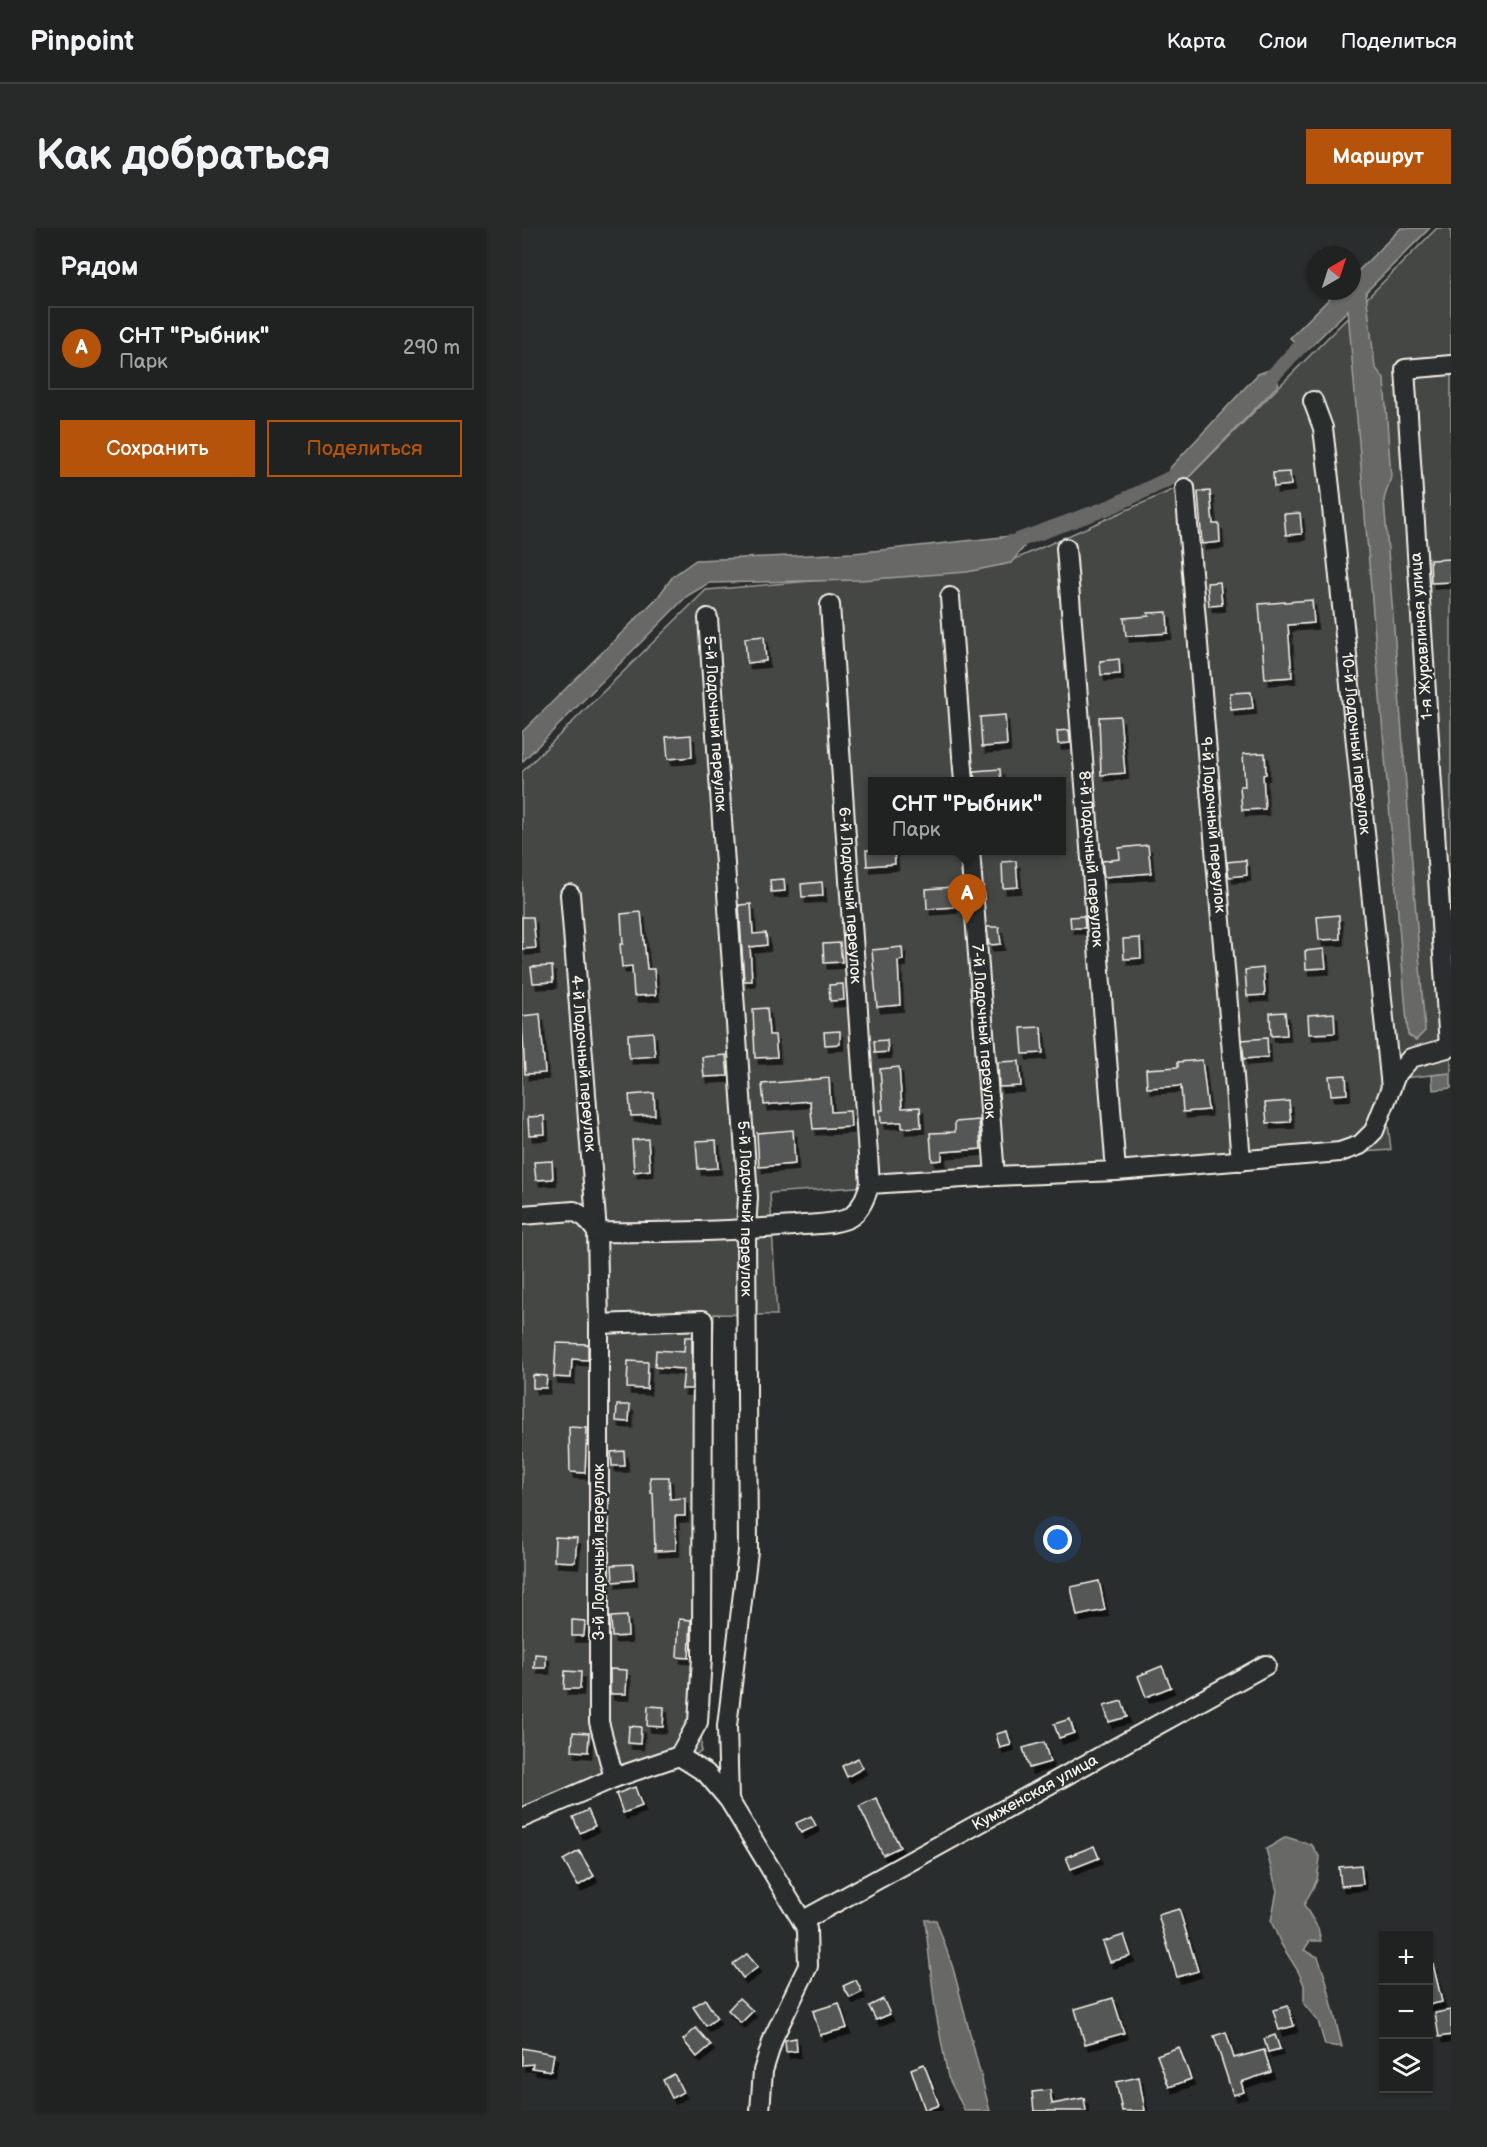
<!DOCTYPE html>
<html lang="ru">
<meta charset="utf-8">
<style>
:root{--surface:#202222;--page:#282a2a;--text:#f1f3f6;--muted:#a2a4a5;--line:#3d3f40;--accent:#b45309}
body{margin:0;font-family:"Balsamiq Sans",sans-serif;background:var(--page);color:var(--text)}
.controls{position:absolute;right:18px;bottom:18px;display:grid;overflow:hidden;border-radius:0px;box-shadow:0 2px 4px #0004}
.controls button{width:54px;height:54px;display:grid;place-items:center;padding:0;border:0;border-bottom:2px solid var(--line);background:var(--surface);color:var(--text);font:30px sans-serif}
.compass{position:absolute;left:785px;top:18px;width:54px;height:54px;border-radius:50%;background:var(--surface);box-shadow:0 2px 4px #0004;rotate:39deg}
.you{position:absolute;left:536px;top:1312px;width:21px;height:21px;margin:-15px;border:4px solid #fff;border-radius:50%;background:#1a73e8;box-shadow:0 0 0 9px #1a73e833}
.badge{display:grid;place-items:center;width:39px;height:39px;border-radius:50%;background:var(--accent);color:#fff;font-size:20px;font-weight:700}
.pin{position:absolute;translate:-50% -50px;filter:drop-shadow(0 2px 3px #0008)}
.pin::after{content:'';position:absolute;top:32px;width:21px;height:18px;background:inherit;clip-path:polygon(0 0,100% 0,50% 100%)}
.popup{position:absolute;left:346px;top:549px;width:198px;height:78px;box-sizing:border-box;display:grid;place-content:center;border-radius:0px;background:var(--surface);filter:drop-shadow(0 2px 4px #0005);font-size:20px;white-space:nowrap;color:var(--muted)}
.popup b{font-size:22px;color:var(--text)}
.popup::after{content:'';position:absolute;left:50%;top:100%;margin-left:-12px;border:12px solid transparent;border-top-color:var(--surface)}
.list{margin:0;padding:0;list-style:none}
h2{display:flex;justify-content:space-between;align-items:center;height:78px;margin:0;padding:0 24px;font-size:26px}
h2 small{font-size:20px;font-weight:400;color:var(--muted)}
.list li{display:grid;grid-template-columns:39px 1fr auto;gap:18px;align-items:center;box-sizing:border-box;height:84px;margin:0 12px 12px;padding:0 12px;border:2px solid var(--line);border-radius:0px}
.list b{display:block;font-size:22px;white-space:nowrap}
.list p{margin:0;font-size:20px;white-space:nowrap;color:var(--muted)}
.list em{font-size:20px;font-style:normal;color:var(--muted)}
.actions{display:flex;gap:12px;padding:18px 24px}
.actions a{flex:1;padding:14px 0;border:2px solid var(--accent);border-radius:0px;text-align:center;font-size:21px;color:var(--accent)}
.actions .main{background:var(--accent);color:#fff}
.icon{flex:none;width:33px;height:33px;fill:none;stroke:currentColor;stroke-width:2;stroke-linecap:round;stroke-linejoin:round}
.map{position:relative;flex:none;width:929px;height:1883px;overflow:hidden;border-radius:0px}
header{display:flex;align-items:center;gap:36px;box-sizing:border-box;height:84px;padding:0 30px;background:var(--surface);border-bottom:2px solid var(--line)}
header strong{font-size:28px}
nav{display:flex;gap:33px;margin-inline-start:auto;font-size:21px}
.intro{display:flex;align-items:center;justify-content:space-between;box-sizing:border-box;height:144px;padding:0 36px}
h1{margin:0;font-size:42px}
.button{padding:15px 27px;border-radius:0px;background:var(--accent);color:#fff;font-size:21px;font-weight:700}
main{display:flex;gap:36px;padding:0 36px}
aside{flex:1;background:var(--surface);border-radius:0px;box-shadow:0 2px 4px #0004}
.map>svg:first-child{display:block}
.green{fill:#444645;stroke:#9c9c96;stroke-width:1.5;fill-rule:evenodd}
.water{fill:#676866;stroke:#9f9f9a;stroke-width:1.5}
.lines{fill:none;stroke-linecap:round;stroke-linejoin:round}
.canal{stroke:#676866;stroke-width:15}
.building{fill:#555756;stroke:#f4f1e8;stroke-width:1.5;filter:url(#shadow)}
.street-casing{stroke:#f4f1e8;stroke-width:22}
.street{stroke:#2a2d2e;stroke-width:18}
.labels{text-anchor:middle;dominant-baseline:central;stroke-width:5;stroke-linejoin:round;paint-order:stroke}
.street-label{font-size:16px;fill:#f4f1e8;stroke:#2a2d2e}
</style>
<header>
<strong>Pinpoint</strong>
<nav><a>Карта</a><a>Слои</a><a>Поделиться</a></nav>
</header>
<div class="intro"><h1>Как добраться</h1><a class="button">Маршрут</a></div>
<main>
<aside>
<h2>Рядом<small></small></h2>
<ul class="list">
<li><span class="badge">A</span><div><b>СНТ &quot;Рыбник&quot;</b><p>Парк</p></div><em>290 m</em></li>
</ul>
<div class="actions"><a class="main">Сохранить</a><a>Поделиться</a></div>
</aside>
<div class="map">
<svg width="929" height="1883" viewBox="0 0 929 1883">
<defs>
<filter id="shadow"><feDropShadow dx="3.5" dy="6" stdDeviation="0" flood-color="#0009"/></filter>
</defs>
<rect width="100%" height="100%" fill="#2a2d2e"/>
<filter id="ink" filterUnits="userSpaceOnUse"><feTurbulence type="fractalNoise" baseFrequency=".0167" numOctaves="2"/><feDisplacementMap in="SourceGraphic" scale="12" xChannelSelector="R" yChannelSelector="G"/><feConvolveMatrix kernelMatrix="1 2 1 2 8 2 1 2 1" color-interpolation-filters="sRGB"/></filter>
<g filter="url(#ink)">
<path class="green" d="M915,0H929V845L861,852L869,922L248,965L255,1087L192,1086L179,1524L0,1591V544L184,362L480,337L657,259ZM350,554H540V622H350Z"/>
<g class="water">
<path d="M879,0H908L844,64L853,139L862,151L869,249L862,271L903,803L894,812L886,807L826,82L783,124L768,110L815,63H830V49Z"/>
<path d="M750,141L757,156L661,255L645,256L647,241L736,146Z"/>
<path d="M489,308L502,319L489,335L445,344L339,352L187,355L165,368L0,534V504L136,369L151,348L174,332L332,325Z"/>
<path d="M929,845V860L911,862L910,847Z"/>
<path d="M764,1609L790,1617L798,1630L795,1652L782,1677L796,1700L799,1713H788L782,1722L796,1729L804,1752L820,1819L803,1817L796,1793L782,1776V1757L776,1743L759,1716L749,1693L755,1663L744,1621Z"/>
<path d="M403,1692H414L431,1740L468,1883H443L426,1849L413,1780Z"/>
</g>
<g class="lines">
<g class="canal">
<path d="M739,160L790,106"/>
<path d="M478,319L588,279L657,246L662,240"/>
</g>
</g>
<g class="building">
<path d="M768,244L769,257L752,259L751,245Z"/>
<path d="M688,263L691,296H697L698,314L680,316L676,264Z"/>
<path d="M778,285L780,306L764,307L762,286Z"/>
<path d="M929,331V354L909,355L908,332Z"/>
<path d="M698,354L700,377L687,378L685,355Z"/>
<path d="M790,372L792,395L766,397L770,449L743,451L737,376Z"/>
<path d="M645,384L646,405L604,408L602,390L627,388L626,385Z"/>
<path d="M242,408L244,433L225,435L223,410Z"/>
<path d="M597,431L598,446L579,447L578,433Z"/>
<path d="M729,464L731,480L709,482L708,465Z"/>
<path d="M483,487L485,517L460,519L458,489Z"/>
<path d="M598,488L603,545L579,547L577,489Z"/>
<path d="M547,502L548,515L536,516L535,503Z"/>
<path d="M169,507L170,529L146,531L144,509Z"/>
<path d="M743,525L744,546L741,547L743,581L720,582L718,558H723L721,526Z"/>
<path d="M478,541L479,554H453L452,543Z"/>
<path d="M626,617L629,645L582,649L580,633L598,631L597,620Z"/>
<path d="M344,622H372L373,636L345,638Z"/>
<path d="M724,632L725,647L707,649L705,634Z"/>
<path d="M494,633L496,659L481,660L480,634Z"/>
<path d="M262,651L263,663L249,664L248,652Z"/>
<path d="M300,654L301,668L280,669L279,656Z"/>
<path d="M431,659L432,679L405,681L404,661Z"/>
<path d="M229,676L231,706L244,705L245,717L228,719L230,753H222L217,677Z"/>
<path d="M119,684L125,741H132L134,767L112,768L110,738L100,739L98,716H101L99,686Z"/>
<path d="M817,687L818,711L797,712L795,689Z"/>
<path d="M562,688L563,700H549L548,689Z"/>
<path d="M0,689H11L14,720L0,721Z"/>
<path d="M465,699H477L479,716L467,717Z"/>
<path d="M618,710L619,730L602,731L601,711Z"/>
<path d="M318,715L320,734L302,735L301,716Z"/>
<path d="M380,719L381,732L376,733L378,777L355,779L350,722Z"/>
<path d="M802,721L804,740L784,741L783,723Z"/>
<path d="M30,738L31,754L11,755L9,739Z"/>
<path d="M741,740L743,767L725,768L723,742Z"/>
<path d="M321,756L322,772L308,773L307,757Z"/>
<path d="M245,780L247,807H253L255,829L233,830L231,781Z"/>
<path d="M763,784L765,807L749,808L748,785Z"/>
<path d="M812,785L813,805L787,806L786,787Z"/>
<path d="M18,786L23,845L3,846L0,788Z"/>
<path d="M519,799L521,825L501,826L499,800Z"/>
<path d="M318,803V816L303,817L302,804Z"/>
<path d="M131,804L133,828L107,830L106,806Z"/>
<path d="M745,810L746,829L722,831L720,812Z"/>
<path d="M365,812L366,824L353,825L352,813Z"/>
<path d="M204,827L206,848L182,849L180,829Z"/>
<path d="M680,832L686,882L661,884L659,858L625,860L624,841L656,839V834Z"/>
<path d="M497,833L499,858L477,859L476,834Z"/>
<path d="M377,839L380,880L398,879L399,899L380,900V894L359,895L358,882H361L358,841Z"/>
<path d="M824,847L825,866L809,867L807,848Z"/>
<path d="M307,850L309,884L328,883L329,899L291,901L288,873L242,877L240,856Z"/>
<path d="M132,865L133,887L109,888L107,867Z"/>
<path d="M767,873L769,894L745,895L743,875Z"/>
<path d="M22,888L23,906L7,907L6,889Z"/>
<path d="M457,892L459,921L420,924V932L410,933L408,905L433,904V894Z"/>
<path d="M271,902L273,936L237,939L235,905Z"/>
<path d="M126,911L128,942L112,944L110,912Z"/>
<path d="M194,912L196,940L176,941L174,913Z"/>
<path d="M30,933L31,951L14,952L12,934Z"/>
<path d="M163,1109H170V1161H160L162,1141L133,1139L134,1122L162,1124Z"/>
<path d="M34,1115L66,1116V1132L50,1131L49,1150L32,1149Z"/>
<path d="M106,1133L126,1134L125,1161L105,1160Z"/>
<path d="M11,1147L25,1148L24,1160H11Z"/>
<path d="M95,1177H108L107,1194L94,1193Z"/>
<path d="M47,1199L65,1200L63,1245L48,1244Z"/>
<path d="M102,1223L103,1238H90L89,1224Z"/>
<path d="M128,1249H147L148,1271L163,1270V1288H153L154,1322L133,1323L131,1265H129Z"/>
<path d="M33,1309L55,1310L53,1334L32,1333Z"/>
<path d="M111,1336L112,1352L91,1354L90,1337Z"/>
<path d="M577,1353L583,1382L555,1388L549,1359Z"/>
<path d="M105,1388L106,1408L90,1409L89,1389Z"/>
<path d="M157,1391L169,1392L167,1430L155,1429Z"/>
<path d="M50,1392L63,1393L62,1408H50Z"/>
<path d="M13,1426L24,1427V1440H12Z"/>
<path d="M640,1438L649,1459L624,1469L616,1448Z"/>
<path d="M88,1441L105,1442L104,1466H88Z"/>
<path d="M43,1443L59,1444L58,1461H42Z"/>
<path d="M600,1473L605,1489L587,1494L582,1478Z"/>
<path d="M126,1478L142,1479L141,1499L125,1498Z"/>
<path d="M548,1491L552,1505L537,1510L532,1496Z"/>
<path d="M107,1498L119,1499L118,1516L106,1515Z"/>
<path d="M485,1503L489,1517L478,1520L474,1506Z"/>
<path d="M51,1504L67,1505L66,1524L50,1523Z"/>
<path d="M522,1514L528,1534L507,1540L501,1520Z"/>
<path d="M336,1530L341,1540L325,1549L320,1538Z"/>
<path d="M113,1559L120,1578L101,1585L94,1566Z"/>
<path d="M354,1570L378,1619L361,1627L337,1578Z"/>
<path d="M66,1582L73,1598L58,1605L51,1589Z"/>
<path d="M289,1588L294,1598L279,1605L274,1595Z"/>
<path d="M572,1618L577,1630L549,1641L544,1629Z"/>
<path d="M57,1623L72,1648L56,1658L41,1632Z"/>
<path d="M839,1637L841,1656L819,1658L817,1639Z"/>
<path d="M657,1681L676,1743L655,1749L636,1687Z"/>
<path d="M602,1707L609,1728L588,1734L581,1714Z"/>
<path d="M225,1726L236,1739L221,1750L211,1736Z"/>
<path d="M906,1736H911L920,1774L906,1777Z"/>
<path d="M334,1752L340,1764L328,1770L321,1758Z"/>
<path d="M217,1770L231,1783L219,1795L206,1782Z"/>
<path d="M591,1770L602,1805L563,1816L553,1781Z"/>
<path d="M183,1771L195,1790L184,1798L171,1779Z"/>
<path d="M361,1771L368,1786L354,1792L347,1778Z"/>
<path d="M317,1775L325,1800L298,1807L291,1783Z"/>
<path d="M766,1778L772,1798L757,1802L751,1782Z"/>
<path d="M929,1782V1807L917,1809L913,1785Z"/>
<path d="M174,1800L189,1817L175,1829L161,1812Z"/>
<path d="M704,1804L712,1830L742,1822L749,1844L719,1854L722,1864L711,1867L692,1808Z"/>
<path d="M753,1807L758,1821L746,1824L742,1811Z"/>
<path d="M274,1810L275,1823L264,1824L263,1812Z"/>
<path d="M657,1819L669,1851L647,1859L635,1827Z"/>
<path d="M0,1820L32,1826L29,1843L10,1840L11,1836L0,1837Z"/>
<path d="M402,1836L417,1877L403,1882L389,1841Z"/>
<path d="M152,1846L161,1864L150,1870L141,1852Z"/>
<path d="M617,1849L623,1883H600L594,1854Z"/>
<path d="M528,1862L530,1876L562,1870L564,1883H512L510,1864Z"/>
</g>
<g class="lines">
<defs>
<g id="street">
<path id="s1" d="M791,173L801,200L808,260L869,860"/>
<path id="s2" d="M663,260L719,933"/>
<path id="s3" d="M544,320L594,943"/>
<path d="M428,369L442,554"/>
<path id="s4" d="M308,377L348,956"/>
<path id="s5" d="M186,390L226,969L224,1001L226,1323L205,1498L207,1572"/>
<path id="s6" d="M448,622L473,948"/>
<path id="s7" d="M48,666L75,1004L77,1096V1494L92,1550"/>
<path d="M927,819L883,141L929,137"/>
<path d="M0,987L52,983L64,990L75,1004C140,1005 206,1003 272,998C287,996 318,997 330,988C340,980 344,967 348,956L473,948L594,943L818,924L838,917L852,903L874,847L889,830L929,819"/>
<path d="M77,1096L181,1092L180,1430L176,1494L157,1528"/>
<path d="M0,1590L92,1550L157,1528L184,1545L207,1572L285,1701L286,1738L252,1808L241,1843L238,1883"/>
<path id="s8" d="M280,1693L744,1437"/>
</g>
</defs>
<use href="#street" class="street-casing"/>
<use href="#street" class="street"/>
</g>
</g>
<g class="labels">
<g class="street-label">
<text transform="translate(900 408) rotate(-94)">1-я Журавлиная улица</text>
<text stroke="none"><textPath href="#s5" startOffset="106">5-й Лодочный переулок</textPath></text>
<text stroke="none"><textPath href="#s1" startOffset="346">10-й Лодочный переулок</textPath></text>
<text stroke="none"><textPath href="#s2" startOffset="338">9-й Лодочный переулок</textPath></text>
<text stroke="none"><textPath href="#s3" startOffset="312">8-й Лодочный переулок</textPath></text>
<text stroke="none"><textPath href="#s4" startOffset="291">6-й Лодочный переулок</textPath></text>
<text stroke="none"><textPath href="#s6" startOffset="182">7-й Лодочный переулок</textPath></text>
<text stroke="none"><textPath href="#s7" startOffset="170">4-й Лодочный переулок</textPath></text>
<text stroke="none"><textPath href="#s5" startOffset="592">5-й Лодочный переулок</textPath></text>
<text transform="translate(77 1324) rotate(-90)">3-й Лодочный переулок</text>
<text stroke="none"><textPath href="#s8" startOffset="266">Кумженская улица</textPath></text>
</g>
</g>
</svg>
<div class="controls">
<button>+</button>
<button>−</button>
<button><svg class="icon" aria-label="layers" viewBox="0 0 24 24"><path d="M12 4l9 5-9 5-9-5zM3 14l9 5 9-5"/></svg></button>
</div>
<svg class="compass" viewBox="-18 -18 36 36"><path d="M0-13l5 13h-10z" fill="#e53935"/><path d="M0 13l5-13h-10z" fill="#a2a4a5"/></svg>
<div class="you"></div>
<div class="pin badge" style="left:445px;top:696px">A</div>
<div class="popup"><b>СНТ &quot;Рыбник&quot;</b>Парк</div>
</div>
</main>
